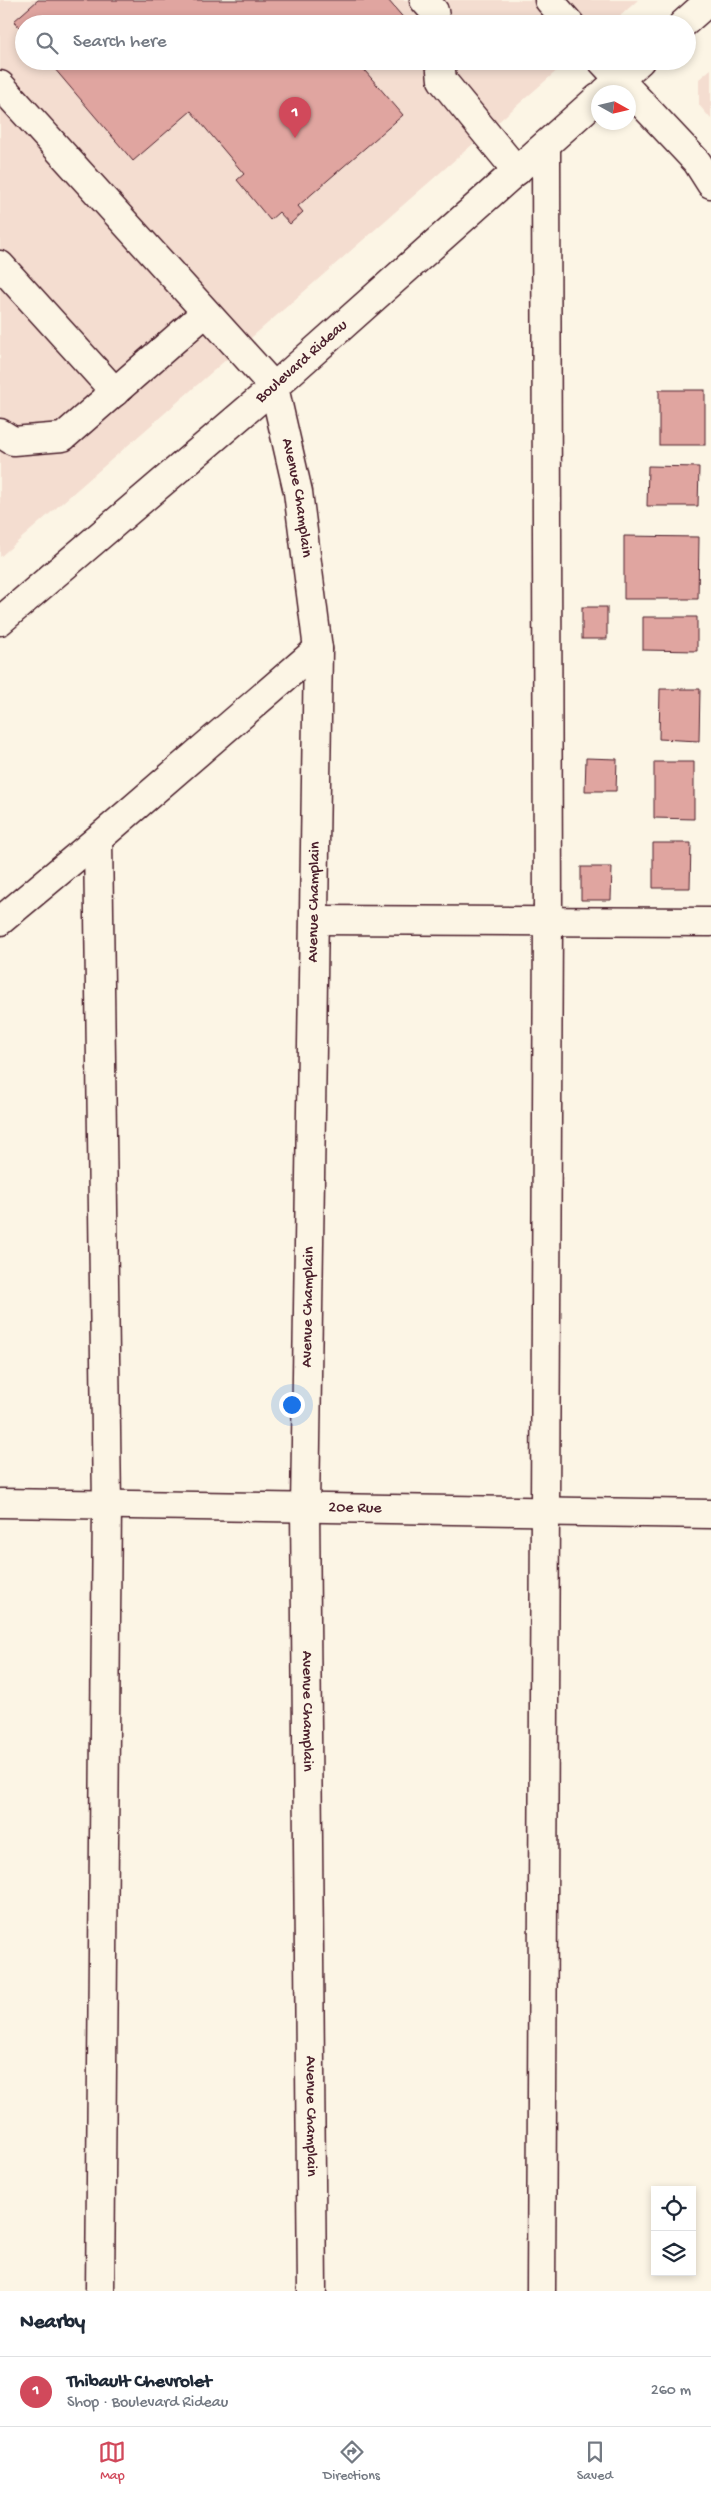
<!DOCTYPE html>
<meta charset="utf-8">
<style>
:root{--surface:#fff;--page:#f6f6f7;--text:#1f2937;--muted:#747a83;--line:#e0e1e3;--accent:#d1495b}
body{margin:0;font-family:"Gochi Hand",sans-serif;background:var(--page);color:var(--text)}
.controls{position:absolute;right:15px;bottom:15px;display:grid;overflow:hidden;border-radius:0px;box-shadow:0 2px 8px #0003}
.controls button{width:45px;height:45px;display:grid;place-items:center;padding:0;border:0;border-bottom:1px solid var(--line);background:var(--surface);color:var(--text);font:25px sans-serif}
.compass{position:absolute;left:591px;top:85px;width:45px;height:45px;border-radius:50%;background:var(--surface);box-shadow:0 2px 8px #0003;rotate:98deg}
.you{position:absolute;left:291px;top:1404px;width:18px;height:18px;margin:-12px;border:4px solid #fff;border-radius:50%;background:#1a73e8;box-shadow:0 0 0 8px #1a73e833}
.badge{display:grid;place-items:center;width:32px;height:32px;border-radius:50%;background:var(--accent);color:#fff;font-size:16px;font-weight:700}
.pin{position:absolute;translate:-50% -41px;filter:drop-shadow(0 1px 2px #0008)}
.pin::after{content:'';position:absolute;top:26px;width:18px;height:15px;background:inherit;clip-path:polygon(0 0,100% 0,50% 100%)}
.list{margin:0;padding:0;list-style:none}
h2{display:flex;justify-content:space-between;align-items:center;height:65px;margin:0;padding:0 20px;font-size:21px}
h2 small{font-size:16px;font-weight:400;color:var(--muted)}
.list li{display:grid;grid-template-columns:32px 1fr auto;gap:15px;align-items:center;box-sizing:border-box;height:70px;padding:0 20px;border-top:1px solid var(--line)}
.list b{display:block;font-size:19px;white-space:nowrap}
.list p{margin:0;font-size:16px;white-space:nowrap;color:var(--muted)}
.list em{font-size:16px;font-style:normal;color:var(--muted)}
.icon{flex:none;width:28px;height:28px;fill:none;stroke:currentColor;stroke-width:2;stroke-linecap:round;stroke-linejoin:round}
.map{position:relative;flex:none;width:711px;height:2291px;overflow:hidden}
.search{position:absolute;background:var(--surface);box-shadow:0 2px 8px #0003;left:15px;right:15px;top:15px;height:55px;display:flex;align-items:center;gap:12px;box-sizing:border-box;padding:0 18px;border-radius:28px;color:var(--muted);font-size:19px}
.sheet{height:135px;background:var(--surface)}
nav{display:flex;justify-content:space-around;align-items:center;box-sizing:border-box;height:70px;border-top:1px solid var(--line);background:var(--surface);font-size:14px;color:var(--muted)}
nav a{display:grid;justify-items:center;gap:2px}
nav .on{color:var(--accent)}
.map>svg:first-child{display:block}
.built{fill:#f4ddd0}
.building{fill:#e0a5a0;stroke:#4a1f2b}
.lines{fill:none;stroke-linecap:round;stroke-linejoin:round}
.minor-casing{stroke:#4a1f2b;stroke-width:31}
.major-casing{stroke:#4a1f2b;stroke-width:31}
.minor{stroke:#fcf5e5;stroke-width:28}
.major{stroke:#fcf5e5;stroke-width:28}
.labels{text-anchor:middle;dominant-baseline:central;stroke-width:5;stroke-linejoin:round;paint-order:stroke}
.street-label{font-size:16px;fill:#4a1f2b;stroke:#fcf5e5}
</style>
<div class="map">
<svg width="711" height="2291" viewBox="0 0 711 2291">
<rect width="100%" height="100%" fill="#fcf5e5"/>
<filter id="ink" filterUnits="userSpaceOnUse"><feTurbulence type="fractalNoise" baseFrequency=".02" numOctaves="2"/><feDisplacementMap in="SourceGraphic" scale="10" xChannelSelector="R" yChannelSelector="G"/><feConvolveMatrix kernelMatrix="1 2 1 2 8 2 1 2 1" color-interpolation-filters="sRGB"/></filter>
<g filter="url(#ink)">
<g class="built">
<path d="M0,0H638L611,24H24V61H568L0,557Z"/>
<path d="M711,69V119L699,105V79Z"/>
</g>
<g class="building">
<path d="M38,0H388L407,22L24,24V33L14,21Z"/>
<path d="M48,61H362L359,64L403,115L298,206L303,212L290,224L279,212L270,220L237,180L244,174L191,111L133,161Z"/>
<rect x="659" y="390" width="46" height="55"/>
<path d="M648,466L699,467L698,506H647Z"/>
<path d="M624,536L699,537L698,599H624Z"/>
<rect x="582" y="607" width="25" height="32"/>
<path d="M643,617H697V651L643,650Z"/>
<path d="M660,689H700L699,741L659,739Z"/>
<path d="M586,758L617,759L616,791H585Z"/>
<path d="M654,762H694V819L654,818Z"/>
<path d="M653,843H691L690,888H653Z"/>
<path d="M581,867H612L611,900H581Z"/>
</g>
<g class="lines">
<defs>
<g id="minor">
<path d="M424,0L434,11L436,24"/>
<path d="M549,0L570,24"/>
<path d="M440,61L442,80L517,171"/>
<path d="M602,61L697,162L711,184"/>
<path id="s1" d="M0,85L274,387L298,492L318,649L305,1508L312,2291"/>
<path d="M0,265L115,392"/>
<path d="M0,433L13,441L63,437L205,313"/>
<path d="M98,839L107,1505L100,2291"/>
<path d="M315,920L711,922"/>
<path d="M0,921L98,839L318,649"/>
<path id="s2" d="M0,1503L711,1514"/>
<path d="M541,2291L548,920L546,145"/>
</g>
<g id="major">
<path d="M683,24L710,0"/>
<path d="M605,92L640,61"/>
<path id="s3" d="M0,621L274,387L598,98"/>
</g>
</defs>
<use href="#minor" class="minor-casing"/>
<use href="#major" class="major-casing"/>
<use href="#minor" class="minor"/>
<use href="#major" class="major"/>
</g>
</g>
<g class="labels">
<g class="street-label">
<text stroke="none"><textPath href="#s3" startOffset="398">Boulevard Rideau</textPath></text>
<text stroke="none"><textPath href="#s1" startOffset="521">Avenue Champlain</textPath></text>
<text transform="translate(315 902) rotate(-89)">Avenue Champlain</text>
<text transform="translate(309 1307) rotate(-89)">Avenue Champlain</text>
<text stroke="none"><textPath href="#s2" startOffset="355">20e Rue</textPath></text>
<text stroke="none"><textPath href="#s1" startOffset="1736">Avenue Champlain</textPath></text>
<text stroke="none"><textPath href="#s1" startOffset="2141">Avenue Champlain</textPath></text>
</g>
</g>
</svg>
<div class="controls">
<button><svg class="icon" aria-label="locate" viewBox="0 0 24 24"><circle cx="12" cy="12" r="6"/><path d="M12 2v4M12 18v4M2 12h4M18 12h4"/></svg></button>
<button><svg class="icon" aria-label="layers" viewBox="0 0 24 24"><path d="M12 4l9 5-9 5-9-5zM3 14l9 5 9-5"/></svg></button>
</div>
<svg class="compass" viewBox="-18 -18 36 36"><path d="M0-13l5 13h-10z" fill="#e53935"/><path d="M0 13l5-13h-10z" fill="#747a83"/></svg>
<div class="you"></div>
<div class="pin badge" style="left:295px;top:138px">1</div>
<div class="search"><svg class="icon" aria-label="search" viewBox="0 0 24 24"><circle cx="10" cy="10" r="6"/><path d="M15 15l6 6"/></svg>Search here</div>
</div>
<section class="sheet">
<h2>Nearby<small></small></h2>
<ul class="list">
<li><span class="badge">1</span><div><b>Thibault Chevrolet</b><p>Shop · Boulevard Rideau</p></div><em>260 m</em></li>
</ul>
</section>
<nav>
<a class="on"><svg class="icon" aria-label="map" viewBox="0 0 24 24"><path d="M3 6l6-2 6 2 6-2v14l-6 2-6-2-6 2zM9 4v14M15 6v14"/></svg>Map</a>
<a><svg class="icon" aria-label="directions" viewBox="0 0 24 24"><path d="M12 3l9 9-9 9-9-9zM9 14v-3h6M13 9l2 2-2 2"/></svg>Directions</a>
<a><svg class="icon" aria-label="saved" viewBox="0 0 24 24"><path d="M7 4h10v16l-5-4-5 4z"/></svg>Saved</a>
</nav>
